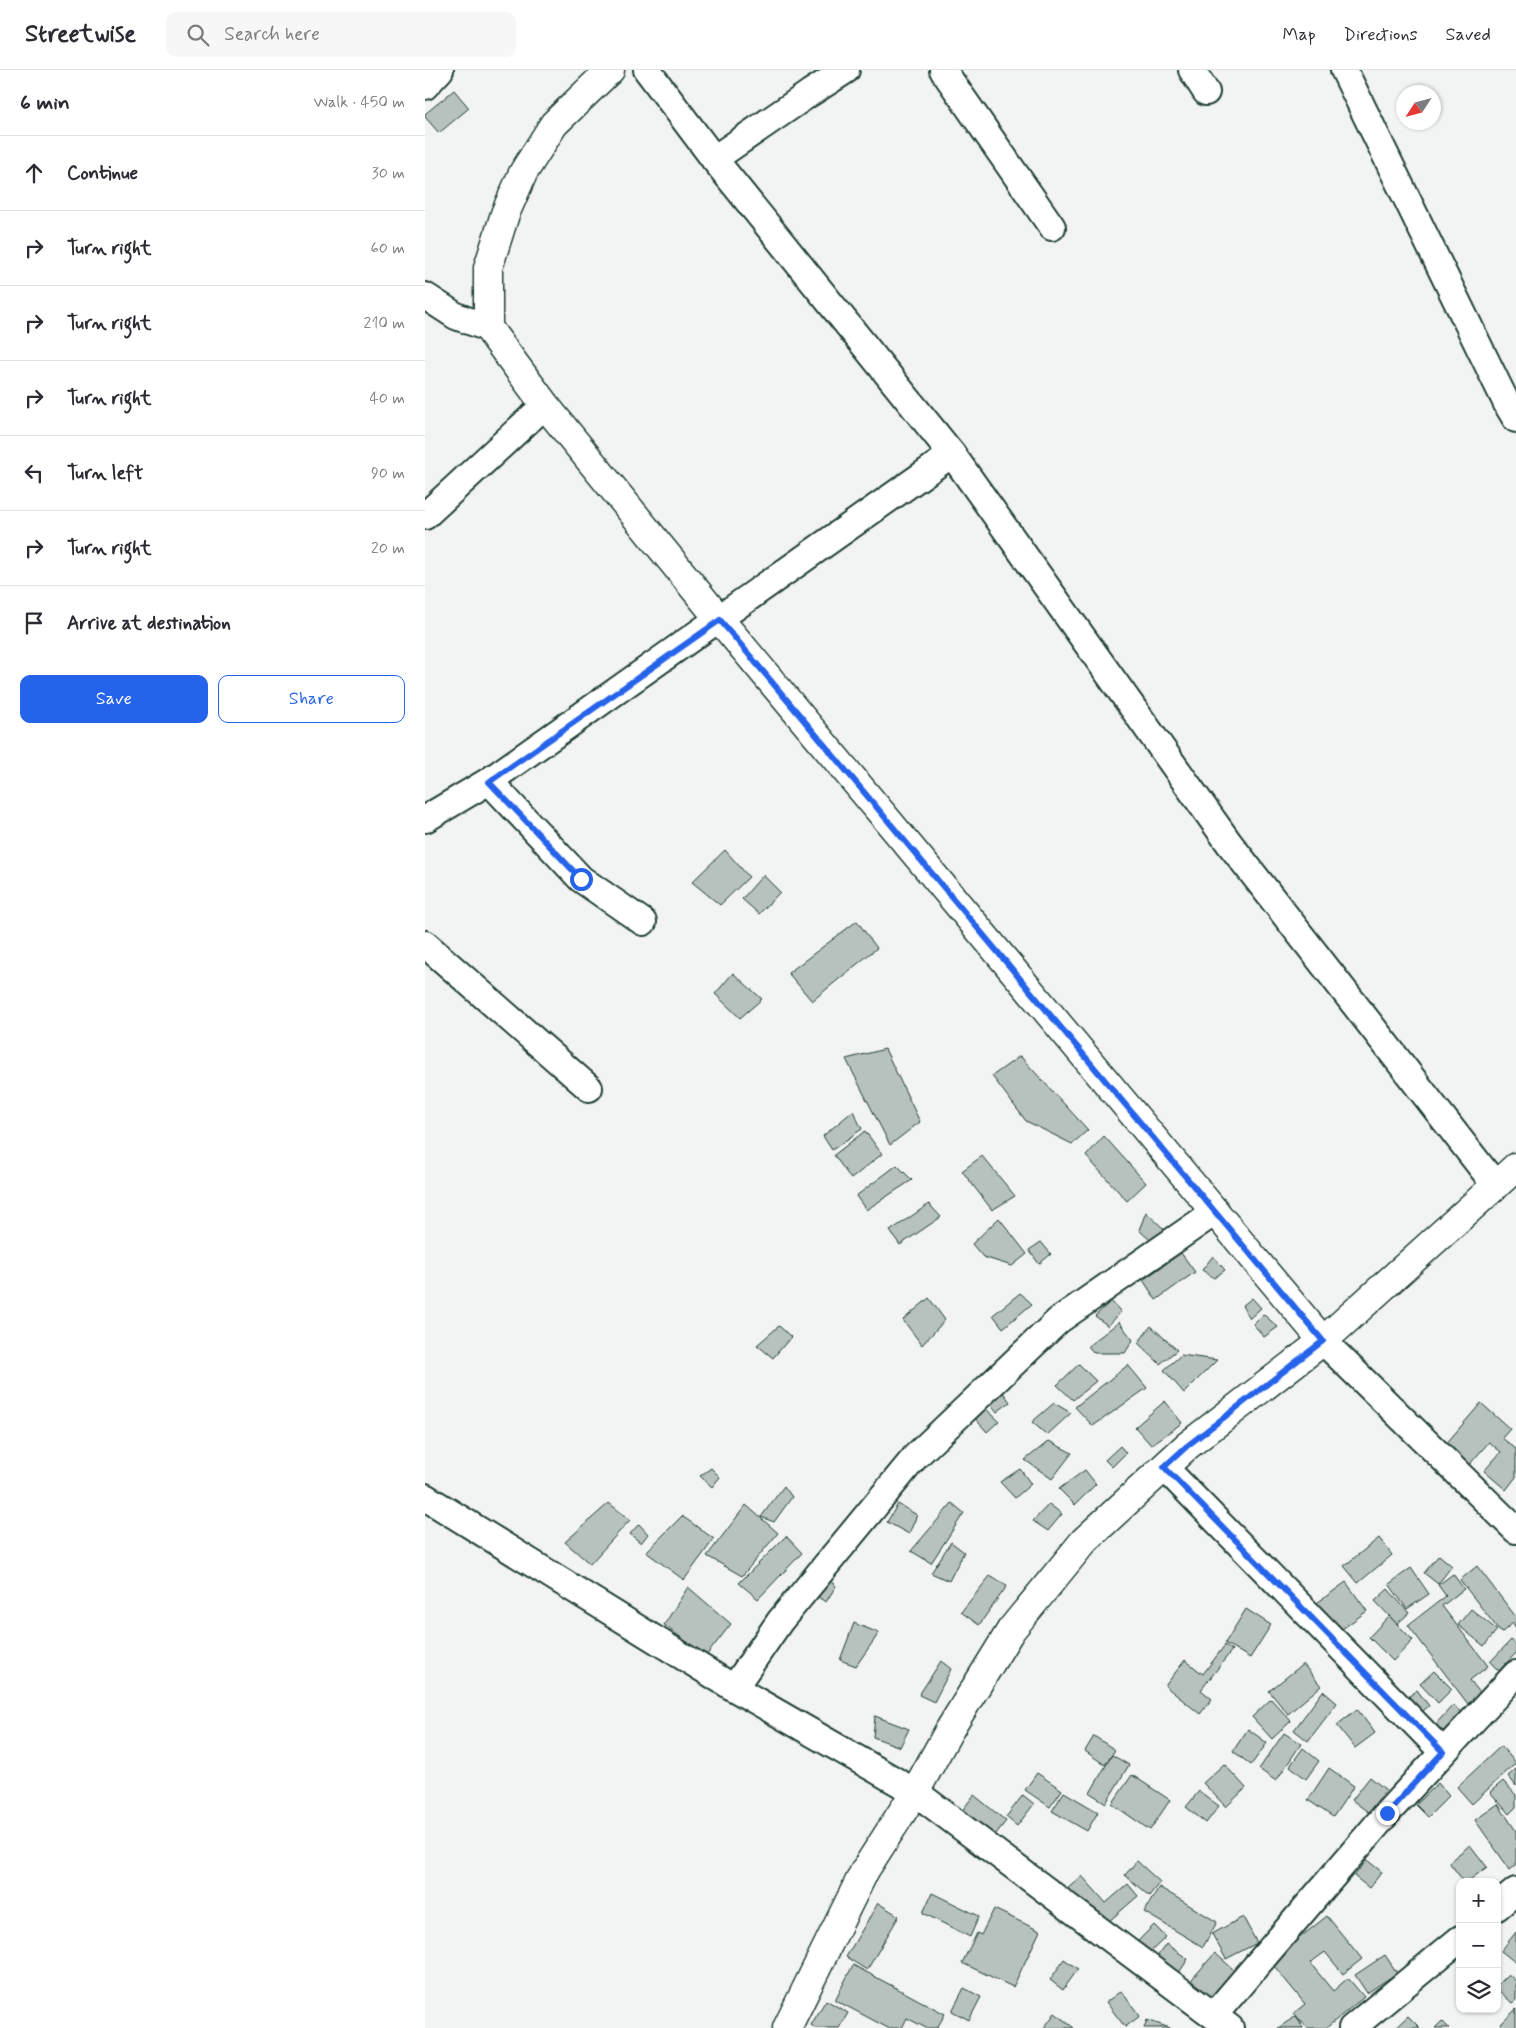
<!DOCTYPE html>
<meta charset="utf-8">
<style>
:root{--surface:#fff;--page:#f7f7f7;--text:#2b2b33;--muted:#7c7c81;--line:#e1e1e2;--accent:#2563eb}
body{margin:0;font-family:Mynerve,sans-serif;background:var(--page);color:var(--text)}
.controls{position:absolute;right:15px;bottom:15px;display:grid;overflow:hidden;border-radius:10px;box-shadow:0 1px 4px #0004}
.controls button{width:45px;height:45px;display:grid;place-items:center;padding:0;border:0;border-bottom:1px solid var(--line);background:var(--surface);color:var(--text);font:25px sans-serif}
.compass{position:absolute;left:971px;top:15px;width:45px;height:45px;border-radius:50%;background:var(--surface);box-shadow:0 1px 4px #0004;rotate:234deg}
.stop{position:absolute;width:15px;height:15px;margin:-11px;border:4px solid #2563eb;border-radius:50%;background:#fff}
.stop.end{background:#2563eb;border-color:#fff;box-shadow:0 1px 5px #0008}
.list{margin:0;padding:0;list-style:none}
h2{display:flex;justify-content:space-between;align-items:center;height:65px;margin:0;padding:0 20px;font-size:21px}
h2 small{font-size:16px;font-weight:400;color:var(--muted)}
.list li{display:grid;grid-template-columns:32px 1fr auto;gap:15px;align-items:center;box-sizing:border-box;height:75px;padding:0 20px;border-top:1px solid var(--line)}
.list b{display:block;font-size:19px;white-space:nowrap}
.list em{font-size:16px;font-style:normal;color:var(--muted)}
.actions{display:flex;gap:10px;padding:15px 20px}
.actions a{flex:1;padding:11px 0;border:1px solid var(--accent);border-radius:10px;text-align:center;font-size:18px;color:var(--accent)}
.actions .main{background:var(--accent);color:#fff}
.icon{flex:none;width:28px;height:28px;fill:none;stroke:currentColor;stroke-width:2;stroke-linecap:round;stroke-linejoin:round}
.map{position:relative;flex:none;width:1091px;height:1958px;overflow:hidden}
header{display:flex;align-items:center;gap:30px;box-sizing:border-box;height:70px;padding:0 25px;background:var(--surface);border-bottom:1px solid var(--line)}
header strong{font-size:24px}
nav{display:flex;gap:28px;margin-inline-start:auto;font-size:18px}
.search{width:350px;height:45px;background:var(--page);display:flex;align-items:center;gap:12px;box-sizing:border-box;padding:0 18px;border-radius:10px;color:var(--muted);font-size:19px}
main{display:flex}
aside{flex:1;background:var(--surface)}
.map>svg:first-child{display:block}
.building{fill:#b7c1bd;stroke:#1f3d34}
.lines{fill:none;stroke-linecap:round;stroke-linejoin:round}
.street-casing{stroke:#1f3d34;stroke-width:30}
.secondary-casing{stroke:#1f3d34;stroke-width:31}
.street{stroke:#fff;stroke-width:26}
.secondary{stroke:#fff;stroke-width:28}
.route{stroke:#2563eb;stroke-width:6}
</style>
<header>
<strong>Streetwise</strong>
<div class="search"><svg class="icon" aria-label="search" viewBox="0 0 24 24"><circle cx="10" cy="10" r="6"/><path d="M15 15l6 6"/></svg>Search here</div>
<nav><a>Map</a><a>Directions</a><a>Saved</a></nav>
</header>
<main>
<aside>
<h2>6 min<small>Walk · 450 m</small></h2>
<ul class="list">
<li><svg class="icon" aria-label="ahead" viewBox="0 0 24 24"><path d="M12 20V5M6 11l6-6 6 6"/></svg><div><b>Continue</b></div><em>30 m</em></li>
<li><svg class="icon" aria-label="right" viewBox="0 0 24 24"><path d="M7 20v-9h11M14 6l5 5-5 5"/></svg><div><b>Turn right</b></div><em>60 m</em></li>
<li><svg class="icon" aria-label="right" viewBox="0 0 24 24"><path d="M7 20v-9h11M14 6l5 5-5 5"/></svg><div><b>Turn right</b></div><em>210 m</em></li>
<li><svg class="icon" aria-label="right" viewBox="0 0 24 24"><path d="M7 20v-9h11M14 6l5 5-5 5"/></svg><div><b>Turn right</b></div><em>40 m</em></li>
<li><svg class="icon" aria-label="left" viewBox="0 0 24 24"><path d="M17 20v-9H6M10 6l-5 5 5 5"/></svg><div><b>Turn left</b></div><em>90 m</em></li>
<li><svg class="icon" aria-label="right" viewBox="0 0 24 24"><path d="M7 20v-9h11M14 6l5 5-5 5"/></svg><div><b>Turn right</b></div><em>20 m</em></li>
<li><svg class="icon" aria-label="arrive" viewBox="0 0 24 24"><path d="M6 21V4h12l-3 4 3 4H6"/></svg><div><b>Arrive at destination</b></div></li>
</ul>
<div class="actions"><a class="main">Save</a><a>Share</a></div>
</aside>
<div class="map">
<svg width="1091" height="1958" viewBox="0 0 1091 1958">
<rect width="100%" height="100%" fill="#f2f3f3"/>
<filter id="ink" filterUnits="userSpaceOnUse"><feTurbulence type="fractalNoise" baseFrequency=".02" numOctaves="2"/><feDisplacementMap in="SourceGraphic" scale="10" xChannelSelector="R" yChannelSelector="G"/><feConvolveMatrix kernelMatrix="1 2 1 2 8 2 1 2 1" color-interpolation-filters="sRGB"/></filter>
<g filter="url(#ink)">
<g class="building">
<path d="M29,20L44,38L14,63L0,47V44Z"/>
<path d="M300,780L324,807L295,835L267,812Z"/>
<path d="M338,805L355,822L334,844L317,829Z"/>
<path d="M432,851L452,878L387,931L363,903Z"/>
<path d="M308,903L337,929L315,948L290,924Z"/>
<path d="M460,979L495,1052L465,1075L421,989Z"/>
<path d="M595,986L663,1060L647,1074L601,1051L567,1006Z"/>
<path d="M428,1041L437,1059L407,1080L398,1066Z"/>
<path d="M440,1061L457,1084L426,1109L409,1085Z"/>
<path d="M679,1066L721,1113L702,1131L661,1086Z"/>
<path d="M557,1086L590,1126L567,1140L537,1101Z"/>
<path d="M472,1095L487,1110L441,1140L431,1126Z"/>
<path d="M504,1134L516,1147L475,1175L465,1161Z"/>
<path d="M721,1142L740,1160L727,1172L714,1160Z"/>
<path d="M574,1148L602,1184L587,1196L558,1187L547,1174Z"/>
<path d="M616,1172L626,1184L614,1194L604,1180Z"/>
<path d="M756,1183L770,1202L731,1230L718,1210Z"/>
<path d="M788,1186L800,1200L789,1208L777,1200Z"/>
<path d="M595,1223L607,1234L578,1258L568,1245Z"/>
<path d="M504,1228L520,1250L497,1275L478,1250Z"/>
<path d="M827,1228L836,1238L825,1248L817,1236Z"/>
<path d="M686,1231L696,1242L683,1256L670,1246Z"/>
<path d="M838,1244L853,1257L839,1267L828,1254Z"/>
<path d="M694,1252L708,1270L700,1283H669L663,1276Z"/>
<path d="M354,1256L366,1267L348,1288L332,1275Z"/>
<path d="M726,1256L752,1280L735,1294L713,1273Z"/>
<path d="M756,1285L792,1290L759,1323L739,1300Z"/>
<path d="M654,1294L671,1311L648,1330L632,1315Z"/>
<path d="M703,1295L722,1318L668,1356L650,1337Z"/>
<path d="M575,1318L585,1332L572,1342L561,1328Z"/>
<path d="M740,1331L757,1353L726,1375L710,1357Z"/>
<path d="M629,1333L646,1343L622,1365L607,1352Z"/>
<path d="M1056,1333L1085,1359L1077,1368L1091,1379V1407L1081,1420L1059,1401L1076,1382L1064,1372L1031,1410L1007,1390Z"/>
<path d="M558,1336L574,1351L562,1362L546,1344Z"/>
<path d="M624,1371L647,1383L627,1409L600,1390Z"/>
<path d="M695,1376L701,1383L687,1397L680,1390Z"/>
<path d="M286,1398L295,1407L287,1417L275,1406Z"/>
<path d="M595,1399L606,1414L590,1428L575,1412Z"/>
<path d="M660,1400L671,1414L650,1435L634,1419Z"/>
<path d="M359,1416L367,1427L349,1452L336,1447Z"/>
<path d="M184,1433L205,1450L165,1494L140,1472Z"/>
<path d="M527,1433L539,1443L506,1493L486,1481Z"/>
<path d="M473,1434L492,1445L484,1464L462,1452Z"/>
<path d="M624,1434L637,1444L623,1461L608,1451Z"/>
<path d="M321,1435L353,1463L317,1506L282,1486Z"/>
<path d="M257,1446L289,1469L259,1510L221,1482Z"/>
<path d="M214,1454L223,1464L216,1473L205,1464Z"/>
<path d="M361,1466L377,1483L333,1529L314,1513Z"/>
<path d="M954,1468L967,1485L933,1513L919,1496Z"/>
<path d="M526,1472L539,1482L524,1511L506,1503Z"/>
<path d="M1014,1485L1027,1496L1013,1514L999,1503Z"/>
<path d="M1052,1496L1091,1547V1558L1088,1553L1076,1563L1035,1510Z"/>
<path d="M986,1498L1004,1524L982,1539L964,1514Z"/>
<path d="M1028,1504L1039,1519L1017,1536L1063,1596L1045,1610L1056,1624L1043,1634L983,1555L1021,1526L1013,1515Z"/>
<path d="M400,1506L411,1516L401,1532L386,1523Z"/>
<path d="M565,1506L582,1516L554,1555L536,1542Z"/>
<path d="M921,1512L942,1541L906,1567L885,1538Z"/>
<path d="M263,1517L306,1554L281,1586L239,1555Z"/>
<path d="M963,1519L984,1543L972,1554L950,1531Z"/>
<path d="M821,1539L846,1555L825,1588L800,1573Z"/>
<path d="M1046,1539L1072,1560L1059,1576L1033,1555Z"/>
<path d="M964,1546L988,1570L968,1591L944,1567Z"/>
<path d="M429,1553L454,1563L431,1596L415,1590Z"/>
<path d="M1086,1570L1091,1574V1583L1074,1601L1065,1592Z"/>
<path d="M800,1575L807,1580L776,1620L787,1629L775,1644L740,1616L760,1590L778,1604Z"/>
<path d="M516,1591L526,1599L509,1632L494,1625Z"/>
<path d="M878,1594L896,1616L863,1644L844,1621Z"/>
<path d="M1009,1601L1027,1619L1013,1633L995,1614Z"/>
<path d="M992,1620L1004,1636L984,1652L972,1636Z"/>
<path d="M898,1621L912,1633L883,1671L869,1660Z"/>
<path d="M846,1629L866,1651L847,1669L827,1647Z"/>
<path d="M1028,1635L1039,1645L1019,1667L1008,1657Z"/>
<path d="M932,1639L950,1663L930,1678L912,1655Z"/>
<path d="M450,1646L484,1659L475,1677L448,1667Z"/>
<path d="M823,1659L842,1673L826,1695L808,1681Z"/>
<path d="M859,1663L876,1674L851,1711L834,1699Z"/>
<path d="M669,1666L690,1680L680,1695L660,1681Z"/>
<path d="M1076,1676L1091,1693L1047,1734L1032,1717Z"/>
<path d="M878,1678L894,1691L881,1709L865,1696Z"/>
<path d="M687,1685L704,1695L681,1733L665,1723Z"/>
<path d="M799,1694L821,1718L801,1737L778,1713Z"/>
<path d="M904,1698L929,1716L908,1747L883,1730Z"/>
<path d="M1091,1699V1716L1083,1706Z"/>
<path d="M612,1703L637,1720L625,1737L600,1720Z"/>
<path d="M707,1705L745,1730L725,1760L687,1734Z"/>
<path d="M945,1707L961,1720L943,1742L927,1730Z"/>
<path d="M1078,1711L1091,1725V1737L1084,1744L1065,1722Z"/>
<path d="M1013,1713L1024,1726L1003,1747L991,1735Z"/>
<path d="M774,1721L794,1736L781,1753L761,1737Z"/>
<path d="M639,1722L673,1742L662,1761L627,1741Z"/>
<path d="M549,1725L581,1751L567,1769L536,1742Z"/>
<path d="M598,1725L609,1734L592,1756L581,1747Z"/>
<path d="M1073,1734L1091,1761V1795L1085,1800L1050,1750Z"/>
<path d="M1045,1775L1062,1797L1042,1812H1039L1024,1792Z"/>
<path d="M942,1790L957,1802L944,1818L929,1806Z"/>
<path d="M712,1791L735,1812L724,1826L700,1805Z"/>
<path d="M657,1806L681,1833L703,1814L713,1826L676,1858L642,1819Z"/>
<path d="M734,1817L792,1852L778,1877L719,1842Z"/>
<path d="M507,1823L554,1846L545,1867L498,1843Z"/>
<path d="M453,1833L474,1846L442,1900L421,1887Z"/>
<path d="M569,1839L615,1861L588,1917L537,1893L552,1863L556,1865Z"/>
<path d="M902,1846L937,1889L918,1904L900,1882L885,1893L908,1921L923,1908L939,1927L901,1958H882L869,1943L880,1934L845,1891Z"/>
<path d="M818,1847L832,1873L801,1889L787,1864Z"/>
<path d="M729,1855L741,1867L721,1886L710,1874Z"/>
<path d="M1091,1862V1893L1076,1881Z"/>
<path d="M741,1874L763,1889L752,1906L729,1891Z"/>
<path d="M790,1883L809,1900L773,1942L753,1925Z"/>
<path d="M960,1885L972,1903L942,1923L930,1905Z"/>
<path d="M639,1889L653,1899L638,1920L625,1910Z"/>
<path d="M428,1895L520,1944L512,1958H501L482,1948L477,1958H463L410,1930Z"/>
<path d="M1083,1904L1091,1911V1930L1087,1933L1072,1919V1915Z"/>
<path d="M539,1918L556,1927L544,1950L527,1941Z"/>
<path d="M696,1921L715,1946L700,1957L681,1932Z"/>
<path d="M401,1930L423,1943L414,1958H390L386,1955Z"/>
<path d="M1091,1939V1958H1072Z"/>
<path d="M630,1943L649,1958H619Z"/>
<path d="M871,1946L878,1958H853Z"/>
<path d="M983,1946L995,1958H970Z"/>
<path d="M722,1950L745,1958H719Z"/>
<path d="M1017,1951L1024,1958H1010Z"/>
</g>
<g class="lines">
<defs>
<g id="street">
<path d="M222,0L289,89L527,384L804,773L1071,1116"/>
<path d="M518,0L627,157"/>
<path d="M767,0L781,22"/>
<path d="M919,0L1082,334L1091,349"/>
<path d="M0,16L15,0"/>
<path d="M289,89L385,23L421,0"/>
<path d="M0,226L31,246L63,258"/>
<path d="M0,446L120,335"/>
<path d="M64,711L156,809L218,852"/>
<path d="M0,749L64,711L527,384"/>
<path d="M0,874L164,1018"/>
<path d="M791,1141L634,1250L491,1386L355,1551L309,1618L490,1722L805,1958"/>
<path d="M898,1271L1091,1460"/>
<path d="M739,1397L1018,1682"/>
<path d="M0,1427L309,1618"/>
<path d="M1072,1837L1091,1821"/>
<path d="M789,1945L962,1743L1091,1604"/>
<path d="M927,1958L1035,1869"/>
</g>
<g id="secondary">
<path d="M185,0L129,54L98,103L80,144L63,198V258L120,335L295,550L898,1271"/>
<path d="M362,1958L440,1800L490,1722L525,1659L586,1560L659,1471L762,1376L898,1271L1091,1097"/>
</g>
</defs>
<use href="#street" class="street-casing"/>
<use href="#secondary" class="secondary-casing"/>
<use href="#street" class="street"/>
<use href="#secondary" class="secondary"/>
</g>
</g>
<g class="lines" filter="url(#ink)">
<path class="route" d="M156,809L64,712L295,550L898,1271L762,1376L739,1397L1018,1682L962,1743"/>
</g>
</svg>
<div class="controls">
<button>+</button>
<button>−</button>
<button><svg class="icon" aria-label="layers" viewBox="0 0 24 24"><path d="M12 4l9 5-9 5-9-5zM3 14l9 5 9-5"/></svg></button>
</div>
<svg class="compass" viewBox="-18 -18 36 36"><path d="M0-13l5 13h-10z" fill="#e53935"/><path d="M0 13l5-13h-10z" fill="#7c7c81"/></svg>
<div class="stop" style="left:156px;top:809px"></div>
<div class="stop end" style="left:962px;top:1743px"></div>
</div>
</main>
